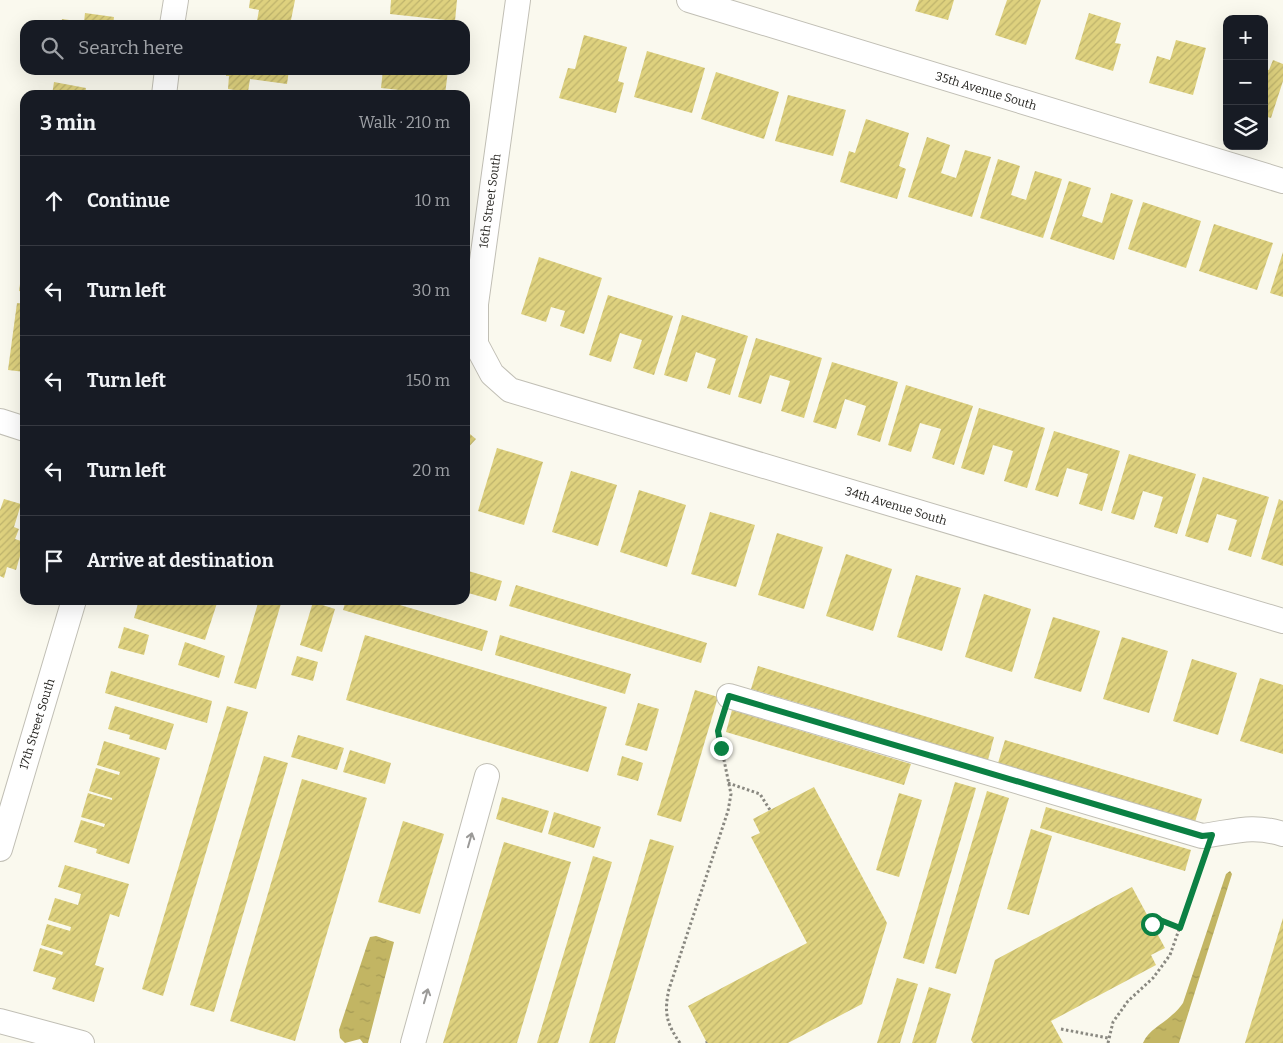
<!DOCTYPE html>
<meta charset="utf-8">
<style>
:root{--surface:#171b24;--page:#20242c;--text:#f1f3f6;--muted:#9ea1a6;--line:#363941}
body{margin:0;font-family:Bitter,serif;background:var(--page);color:var(--text)}
.controls{position:absolute;right:15px;top:15px;display:grid;overflow:hidden;border-radius:10px;box-shadow:0 5px 20px #0002}
.controls button{width:45px;height:45px;display:grid;place-items:center;padding:0;border:0;border-bottom:1px solid var(--line);background:var(--surface);color:var(--text);font:25px sans-serif}
.stop{position:absolute;width:15px;height:15px;margin:-11px;border:4px solid #0b8043;border-radius:50%;background:#fff}
.stop.end{background:#0b8043;border-color:#fff;box-shadow:0 1px 5px #0008}
.list{margin:0;padding:0;list-style:none}
h2{display:flex;justify-content:space-between;align-items:center;height:65px;margin:0;padding:0 20px;font-size:21px}
h2 small{font-size:16px;font-weight:400;color:var(--muted)}
.list li{display:grid;grid-template-columns:32px 1fr auto;gap:15px;align-items:center;box-sizing:border-box;height:90px;padding:0 20px;border-top:1px solid var(--line)}
.list b{display:block;font-size:19px;white-space:nowrap}
.list em{font-size:16px;font-style:normal;color:var(--muted)}
.icon{flex:none;width:28px;height:28px;fill:none;stroke:currentColor;stroke-width:2;stroke-linecap:round;stroke-linejoin:round}
.map{position:relative;flex:none;width:1283px;height:1043px;overflow:hidden}
.search{position:absolute;background:var(--surface);box-shadow:0 5px 20px #0002;left:20px;top:20px;width:450px;height:55px;display:flex;align-items:center;gap:12px;box-sizing:border-box;padding:0 18px;border-radius:15px;color:var(--muted);font-size:19px}
.panel{position:absolute;background:var(--surface);box-shadow:0 5px 20px #0002;left:20px;top:90px;width:450px;height:515px;border-radius:15px}
.map>svg:first-child{display:block}
.water{fill:url(#water-ripples)}
.building{fill:url(#building-hatch)}
.lines{fill:none;stroke-linecap:round;stroke-linejoin:round}
.minor-casing{stroke:#c1bfb5;stroke-width:26}
.path{stroke:#898880;stroke-width:3;stroke-dasharray:2.5 2.5;stroke-linecap:butt}
.minor{stroke:#fff;stroke-width:24}
.oneway{stroke:#9b9a98}
.route{stroke:#0b8043;stroke-width:6}
.labels{text-anchor:middle;dominant-baseline:central;stroke-width:4;stroke-linejoin:round;paint-order:stroke}
.street-label{font-size:12px;fill:#201f1b;stroke:#fff}
</style>
<div class="map">
<svg width="1283" height="1043" viewBox="0 0 1283 1043">
<defs>
<pattern id="water-ripples" width="26" height="14" patternUnits="userSpaceOnUse" patternTransform="scale(1.25)"><rect width="26" height="14" fill="#c2b563"/><path d="M2 4q2-2 4 0t4 0M15 11q2-2 4 0t4 0" fill="none" stroke="#a69b55"/></pattern>
<pattern id="building-hatch" width="6" height="6" patternUnits="userSpaceOnUse" patternTransform="scale(1.25)"><rect width="6" height="6" fill="#ded17e"/><path d="M-1 1l2-2M0 6l6-6M5 7l2-2" fill="none" stroke="#beb36c"/></pattern>
</defs>
<rect width="100%" height="100%" fill="#faf9ee"/>
<g class="water">
<path d="M1230,871L1232,874L1179,1043H1143C1149,1029 1162,1025 1172,1015C1176,1012 1180,1007 1183,1003L1226,874Z"/>
<path d="M376,936L394,942L368,1043H363L360,1039L345,1043L340,1038L339,1030L368,942L370,937Z"/>
</g>
<g class="building">
<path d="M250,0H295L290,25L257,21L259,10L249,8Z"/>
<path d="M391,0H457L455,21L390,14Z"/>
<path d="M919,0H954L948,20L915,11Z"/>
<path d="M1007,0H1041L1026,45L995,35Z"/>
<path d="M85,13L114,17L113,25H61L62,19L84,22Z"/>
<path d="M1089,13L1121,23L1115,43L1121,44L1113,71L1075,59Z"/>
<path d="M584,35L627,47L618,81L624,83L616,113L559,98L568,68L575,69Z"/>
<path d="M1176,40L1206,48L1193,95L1149,83L1157,56L1170,60Z"/>
<path d="M647,51L705,68L692,113L634,97Z"/>
<path d="M1273,60L1283,64V81L1271,118L1264,116V69L1269,70Z"/>
<path d="M226,70H289L287,84L250,79L248,92L228,89L229,76H226Z"/>
<path d="M383,70H448L445,95L381,88Z"/>
<path d="M716,72L779,92L764,139L701,119Z"/>
<path d="M54,82L86,88L85,95H52Z"/>
<path d="M788,95L846,110L833,156L775,141Z"/>
<path d="M866,119L909,133L899,166L906,169L897,199L840,182L849,151L855,153Z"/>
<path d="M927,137L950,145L941,173L956,178L965,150L991,157L972,217L908,197Z"/>
<path d="M998,159L1020,166L1011,195L1026,200L1035,171L1062,179L1043,238L980,218Z"/>
<path d="M1069,181L1091,188L1082,216L1102,223L1111,193L1133,200L1114,260L1050,239Z"/>
<path d="M1143,202L1201,221L1186,268L1128,249Z"/>
<path d="M1214,224L1273,243L1257,290L1199,271Z"/>
<path d="M1283,252V297L1270,293Z"/>
<path d="M24,257H25V292L19,291Z"/>
<path d="M539,257L602,278L584,334L560,326L565,311L551,307L546,322L521,314Z"/>
<path d="M608,295L673,316L654,375L633,368L642,340L620,333L611,362L589,355Z"/>
<path d="M17,303L25,304V372L8,370Z"/>
<path d="M682,315L748,336L730,395L707,388L716,359L696,352L687,382L664,375Z"/>
<path d="M756,338L822,358L804,418L781,411L790,381L770,375L761,404L738,397Z"/>
<path d="M832,362L898,382L880,442L857,435L866,406L845,399L836,429L813,422Z"/>
<path d="M906,385L973,406L954,465L932,458L941,429L920,423L911,452L888,445Z"/>
<path d="M979,408L1045,428L1027,488L1004,481L1013,451L993,445L984,475L961,468Z"/>
<path d="M465,430L476,439L465,451Z"/>
<path d="M1054,431L1120,451L1102,511L1079,504L1088,474L1067,468L1058,497L1035,490Z"/>
<path d="M497,448L543,462L524,525L478,511Z"/>
<path d="M1129,454L1196,474L1177,534L1154,527L1163,497L1143,491L1134,520L1111,513Z"/>
<path d="M571,471L617,485L598,546L552,532Z"/>
<path d="M1203,477L1269,497L1251,557L1228,550L1237,520L1217,514L1208,543L1185,536Z"/>
<path d="M639,490L686,505L667,567L620,552Z"/>
<path d="M4,499L21,504L14,527L19,529L15,539L24,542L16,570L7,567L4,578L0,576V510Z"/>
<path d="M1279,499L1283,501V566L1261,559Z"/>
<path d="M710,512L755,525L736,587L691,574Z"/>
<path d="M777,533L823,547L804,609L758,595Z"/>
<path d="M846,554L892,569L873,631L826,616Z"/>
<path d="M465,570L502,581L496,601L465,592Z"/>
<path d="M916,575L961,588L942,651L897,637Z"/>
<path d="M516,585L707,643L701,663L509,606Z"/>
<path d="M984,594L1031,609L1012,672L965,657Z"/>
<path d="M139,600H218L205,640L134,618Z"/>
<path d="M259,600H282L256,689L234,683Z"/>
<path d="M346,600H383L488,631L482,651L343,610Z"/>
<path d="M313,602L335,609L322,652L300,645Z"/>
<path d="M1053,617L1100,631L1081,692L1034,678Z"/>
<path d="M124,627L149,635L144,655L118,648Z"/>
<path d="M365,635L607,707L588,772L346,700Z"/>
<path d="M500,635L631,674L625,694L495,655Z"/>
<path d="M1122,637L1168,651L1149,713L1103,699Z"/>
<path d="M185,642L225,656L219,678L178,665Z"/>
<path d="M297,656L318,662L313,681L291,675Z"/>
<path d="M1192,659L1237,673L1218,735L1173,721Z"/>
<path d="M758,666L994,737L988,760L751,689Z"/>
<path d="M111,671L212,701L207,723L105,693Z"/>
<path d="M1260,678L1283,685V754L1240,741Z"/>
<path d="M695,690L718,697L681,822L657,815Z"/>
<path d="M638,703L659,709L647,751L625,745Z"/>
<path d="M115,706L174,724L166,750L129,739L130,735L108,729Z"/>
<path d="M227,706L248,712L163,996L142,989Z"/>
<path d="M732,710L911,764L904,785L726,732Z"/>
<path d="M298,735L344,748L337,770L291,757Z"/>
<path d="M1005,740L1202,799L1195,822L998,763Z"/>
<path d="M104,741L160,758L129,864L96,853L97,849L74,842L81,820L104,827L105,824L81,817L88,793L112,800V798L89,791L96,768L119,775L120,772L97,765Z"/>
<path d="M350,750L391,763L385,784L343,772Z"/>
<path d="M264,756L288,763L214,1012L190,1005Z"/>
<path d="M622,756L643,763L638,781L617,775Z"/>
<path d="M302,779L367,798L295,1041L230,1021Z"/>
<path d="M955,782L976,788L924,964L903,958Z"/>
<path d="M814,787L887,923L862,1004L788,1043H707L688,1006L807,943L751,837L760,833L753,819Z"/>
<path d="M987,791L1009,798L956,974L935,968Z"/>
<path d="M899,793L922,800L899,877L876,870Z"/>
<path d="M502,797L549,811L542,833L496,819Z"/>
<path d="M1046,807L1191,850L1185,871L1040,828Z"/>
<path d="M554,812L601,827L594,848L548,834Z"/>
<path d="M403,821L444,834L420,914L378,902Z"/>
<path d="M1031,829L1052,836L1029,915L1007,909Z"/>
<path d="M650,839L674,846L615,1043H589Z"/>
<path d="M504,842L571,862L517,1043H443Z"/>
<path d="M593,856L612,862L558,1043H537Z"/>
<path d="M65,865L129,884L119,917L110,914L95,965L104,968L94,1002L52,989L56,978L33,971L40,948L62,955L63,952L41,945L47,924L70,931L71,927L48,920L55,898L78,905L81,894L58,887Z"/>
<path d="M1132,887L1165,948L1151,955L1156,965L1051,1021L1063,1043H973L971,1040L995,960Z"/>
<path d="M1283,918V1043H1245Z"/>
<path d="M897,978L918,984L900,1043H877Z"/>
<path d="M929,987L951,994L936,1043H912Z"/>
</g>
<g class="lines">
<defs>
<g id="minor">
<path d="M518,0L476,304V344L492,374L510,390L1283,621"/>
<path d="M689,0L1283,181"/>
<path d="M172,25L176,0"/>
<path d="M164,95L167,70"/>
<path d="M0,421L25,429"/>
<path d="M729,696L1202,836C1234,832 1251,824 1283,834"/>
<path d="M0,849L74,600"/>
<path d="M0,1021L82,1043"/>
<path d="M413,1043L487,776"/>
</g>
</defs>
<use href="#minor" class="minor-casing"/>
<g class="path">
<path d="M728,783L760,794L770,810"/>
<path d="M1152,924L1160,920L1180,928"/>
<path d="M1061,1029L1108,1038"/>
<path d="M680,1043C666,1023 664,1012 669,989L728,811L731,794L718,731L722,718"/>
<path d="M706,1043L707,1042"/>
<path d="M1108,1043L1113,1022L1128,1001L1153,978L1170,955L1204,859"/>
</g>
<use href="#minor" class="minor"/>
</g>
<defs><path id="oneway-shaft" d="M-6 0H5M1.5-3L5.5 0L1.5 3" fill="none" stroke-width="1.6" stroke-linecap="round" stroke-linejoin="round" transform="scale(1.25)"/></defs>
<g class="oneway">
<use href="#oneway-shaft" transform="translate(470 840) rotate(-74)"/>
<use href="#oneway-shaft" transform="translate(426 996) rotate(-74)"/>
</g>
<g class="lines">
<path class="route" d="M721,748L718,731L729,696L1202,836L1212,835L1180,928L1160,920L1152,924"/>
</g>
<g class="labels">
<g class="street-label">
<text transform="translate(986 91) rotate(17)">35th Avenue South</text>
<text transform="translate(490 201) rotate(-82)">16th Street South</text>
<text transform="translate(896 506) rotate(17)">34th Avenue South</text>
<text transform="translate(37 724) rotate(-73)">17th Street South</text>
</g>
</g>
</svg>
<div class="controls">
<button>+</button>
<button>−</button>
<button><svg class="icon" aria-label="layers" viewBox="0 0 24 24"><path d="M12 4l9 5-9 5-9-5zM3 14l9 5 9-5"/></svg></button>
</div>
<div class="stop" style="left:1152px;top:924px"></div>
<div class="stop end" style="left:721px;top:748px"></div>
<div class="search"><svg class="icon" aria-label="search" viewBox="0 0 24 24"><circle cx="10" cy="10" r="6"/><path d="M15 15l6 6"/></svg>Search here</div>
<section class="panel">
<h2>3 min<small>Walk · 210 m</small></h2>
<ul class="list">
<li><svg class="icon" aria-label="ahead" viewBox="0 0 24 24"><path d="M12 20V5M6 11l6-6 6 6"/></svg><div><b>Continue</b></div><em>10 m</em></li>
<li><svg class="icon" aria-label="left" viewBox="0 0 24 24"><path d="M17 20v-9H6M10 6l-5 5 5 5"/></svg><div><b>Turn left</b></div><em>30 m</em></li>
<li><svg class="icon" aria-label="left" viewBox="0 0 24 24"><path d="M17 20v-9H6M10 6l-5 5 5 5"/></svg><div><b>Turn left</b></div><em>150 m</em></li>
<li><svg class="icon" aria-label="left" viewBox="0 0 24 24"><path d="M17 20v-9H6M10 6l-5 5 5 5"/></svg><div><b>Turn left</b></div><em>20 m</em></li>
<li><svg class="icon" aria-label="arrive" viewBox="0 0 24 24"><path d="M6 21V4h12l-3 4 3 4H6"/></svg><div><b>Arrive at destination</b></div></li>
</ul>
</section>
</div>
